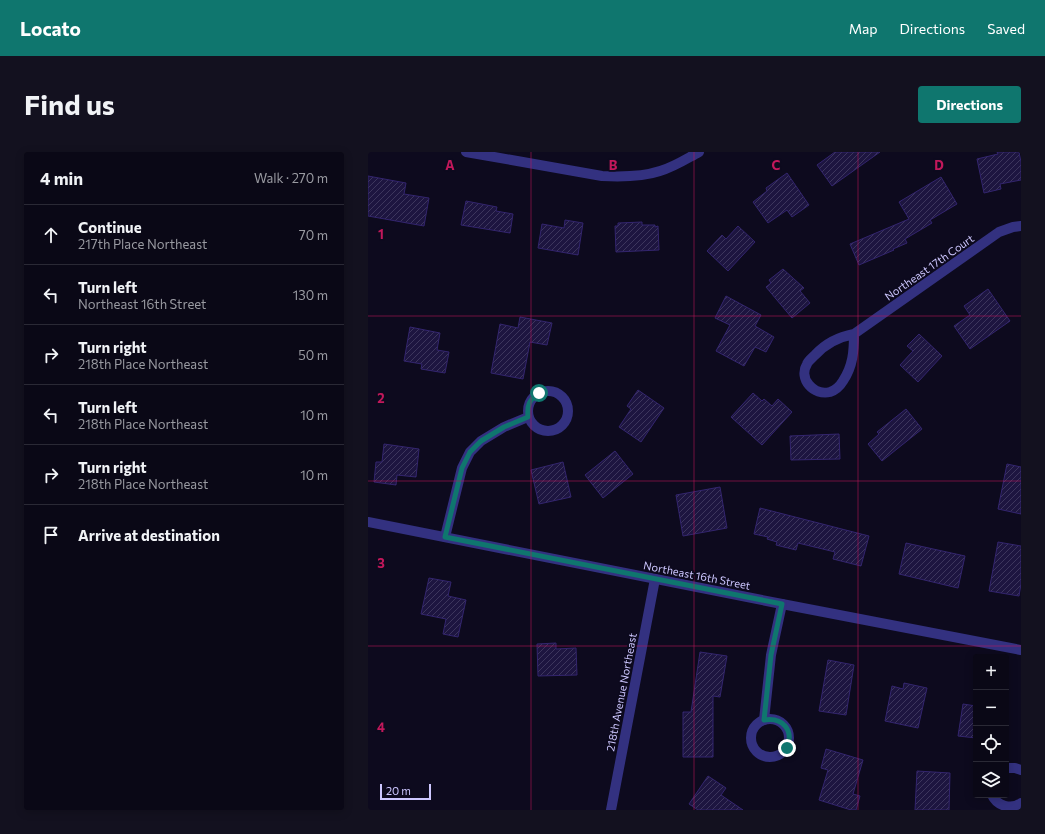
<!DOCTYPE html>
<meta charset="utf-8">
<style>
:root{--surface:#0a0816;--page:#13111f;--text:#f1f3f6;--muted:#999aa1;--line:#2a2935;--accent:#0f766e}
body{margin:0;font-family:Commissioner,sans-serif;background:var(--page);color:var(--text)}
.controls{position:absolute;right:12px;bottom:12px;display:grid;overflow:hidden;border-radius:4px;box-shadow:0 2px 10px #0003}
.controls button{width:36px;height:36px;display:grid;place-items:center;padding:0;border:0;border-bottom:1px solid var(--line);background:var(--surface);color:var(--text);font:20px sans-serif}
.scale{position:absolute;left:12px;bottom:10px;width:51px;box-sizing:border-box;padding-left:4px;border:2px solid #cdc7ff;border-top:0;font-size:11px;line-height:14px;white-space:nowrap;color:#cdc7ff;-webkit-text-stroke:3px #0d0a1e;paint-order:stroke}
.stop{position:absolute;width:12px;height:12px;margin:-9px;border:3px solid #0f766e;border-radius:50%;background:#fff}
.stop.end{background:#0f766e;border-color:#fff;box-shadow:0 1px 4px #0008}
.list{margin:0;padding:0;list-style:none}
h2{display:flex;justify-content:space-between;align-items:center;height:52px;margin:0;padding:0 16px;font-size:17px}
h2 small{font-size:13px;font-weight:400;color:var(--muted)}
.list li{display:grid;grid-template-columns:26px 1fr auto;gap:12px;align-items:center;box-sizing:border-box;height:60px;padding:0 16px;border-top:1px solid var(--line)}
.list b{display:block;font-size:15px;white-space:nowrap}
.list p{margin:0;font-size:13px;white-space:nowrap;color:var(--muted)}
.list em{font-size:13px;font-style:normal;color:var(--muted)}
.icon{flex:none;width:22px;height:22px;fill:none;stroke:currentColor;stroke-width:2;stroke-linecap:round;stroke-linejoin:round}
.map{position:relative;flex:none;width:653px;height:658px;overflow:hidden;border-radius:4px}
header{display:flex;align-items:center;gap:24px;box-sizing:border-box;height:56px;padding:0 20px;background:var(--accent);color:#fff}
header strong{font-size:19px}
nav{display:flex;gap:22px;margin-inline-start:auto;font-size:14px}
.intro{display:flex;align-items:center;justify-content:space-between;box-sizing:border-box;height:96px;padding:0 24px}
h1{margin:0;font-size:28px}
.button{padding:10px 18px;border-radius:4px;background:var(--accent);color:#fff;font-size:14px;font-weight:700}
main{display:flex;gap:24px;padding:0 24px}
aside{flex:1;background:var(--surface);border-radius:4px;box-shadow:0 2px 10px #0003}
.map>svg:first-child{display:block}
.building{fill:url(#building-hatch);stroke:#33256e}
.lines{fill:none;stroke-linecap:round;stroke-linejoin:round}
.minor{stroke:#333180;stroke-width:10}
.route{stroke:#0f766e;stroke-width:5}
.grid{fill:none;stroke:#c2185b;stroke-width:1;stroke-opacity:0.55}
.labels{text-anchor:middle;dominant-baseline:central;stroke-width:3.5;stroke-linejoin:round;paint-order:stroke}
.street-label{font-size:11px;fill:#cdc7ff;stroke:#0d0a1e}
.grid-label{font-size:13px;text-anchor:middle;font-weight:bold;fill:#c2185b;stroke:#0d0a1e;stroke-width:3.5;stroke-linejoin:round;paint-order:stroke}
</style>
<header>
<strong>Locato</strong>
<nav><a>Map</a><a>Directions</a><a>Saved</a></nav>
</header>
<div class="intro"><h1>Find us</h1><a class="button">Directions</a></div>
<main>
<aside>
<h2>4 min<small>Walk · 270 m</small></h2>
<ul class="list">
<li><svg class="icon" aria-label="ahead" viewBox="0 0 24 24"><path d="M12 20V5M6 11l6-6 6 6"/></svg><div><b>Continue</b><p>217th Place Northeast</p></div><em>70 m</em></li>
<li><svg class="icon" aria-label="left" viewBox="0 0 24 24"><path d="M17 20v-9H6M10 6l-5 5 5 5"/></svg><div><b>Turn left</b><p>Northeast 16th Street</p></div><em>130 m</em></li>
<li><svg class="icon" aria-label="right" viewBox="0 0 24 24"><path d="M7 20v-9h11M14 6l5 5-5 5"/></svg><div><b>Turn right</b><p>218th Place Northeast</p></div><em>50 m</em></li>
<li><svg class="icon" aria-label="left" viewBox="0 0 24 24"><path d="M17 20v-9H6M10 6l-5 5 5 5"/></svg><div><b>Turn left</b><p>218th Place Northeast</p></div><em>10 m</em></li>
<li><svg class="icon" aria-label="right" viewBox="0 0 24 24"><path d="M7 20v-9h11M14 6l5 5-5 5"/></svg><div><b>Turn right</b><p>218th Place Northeast</p></div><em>10 m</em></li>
<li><svg class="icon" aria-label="arrive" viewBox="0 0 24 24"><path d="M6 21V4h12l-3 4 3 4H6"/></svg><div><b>Arrive at destination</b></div></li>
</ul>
</aside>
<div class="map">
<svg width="653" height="658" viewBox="0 0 653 658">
<defs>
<pattern id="building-hatch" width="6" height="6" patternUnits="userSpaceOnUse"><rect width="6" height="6" fill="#1d1540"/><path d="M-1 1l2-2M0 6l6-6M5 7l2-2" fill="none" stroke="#3d365d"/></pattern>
</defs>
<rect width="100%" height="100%" fill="#0d0a1e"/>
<g class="building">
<path d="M467,0H512L464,34L449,13Z"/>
<path d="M629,0H651L653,10V28L632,32L633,37L616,41L609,7L630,2Z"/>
<path d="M419,21L441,53L424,65L419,58L400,71L385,50L399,39L398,36Z"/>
<path d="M0,24L38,31L36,42L61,46L56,74L0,64Z"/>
<path d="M573,25L589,52L562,68L564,71L537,87L539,91L525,97L526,98L491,113L482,92L541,67L531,50Z"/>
<path d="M98,49L129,55L128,59L145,62L142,81L93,73Z"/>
<path d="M197,68L215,71L210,103L170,96L174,72L196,76Z"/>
<path d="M274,70V73H287V75L290,74L291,98L248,100L247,74H250V71Z"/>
<path d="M370,74L387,90L360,119L339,99L354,83L358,87Z"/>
<path d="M415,117L436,136L432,139L442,151L424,166L398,135L403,131L401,128Z"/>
<path d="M620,137L642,169L602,197L586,174L602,163L596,154Z"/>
<path d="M358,144L393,163L387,174L406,185L398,200L387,195L376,214L348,199L362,173L347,166Z"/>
<path d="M152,165L184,171L179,193L162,190L155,227L123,221L132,172L150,176Z"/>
<path d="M42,175L72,181L69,198L81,200L77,221L53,217L54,212L36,209Z"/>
<path d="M551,182L574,204L550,230L532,213L545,199L539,194Z"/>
<path d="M270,238L296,256L273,290L251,275L263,257L259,254Z"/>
<path d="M385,241L394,249L396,247L404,254L410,247L424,260L394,293L363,265Z"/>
<path d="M538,257L554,277L514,309L500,292L511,282L509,280Z"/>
<path d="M471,282L472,307L423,308L422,284Z"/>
<path d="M16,292L51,297L48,325L29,323L28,333L6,330L8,310H14Z"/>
<path d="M247,299L265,322L235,346L217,323Z"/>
<path d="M195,310L203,345L171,352L163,318Z"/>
<path d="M639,312L653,315V362L630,357Z"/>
<path d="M352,335L359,376L315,384L308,343Z"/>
<path d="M392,356L501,384L493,414L465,407L467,400L430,391L428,398L408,393L409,390L399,387L400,385L386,382Z"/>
<path d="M630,390L653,394V432L651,444L621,439Z"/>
<path d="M538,391L597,404L590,436L531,422Z"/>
<path d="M61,426L83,430L80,444L98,448L90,485L75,482L78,467L53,462Z"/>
<path d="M188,491V497L208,496L209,523L170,524L169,492Z"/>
<path d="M332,500L359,504L352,545L345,544V605H315V560H323Z"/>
<path d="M460,508L486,513L478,563L451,559Z"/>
<path d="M536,531L559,536L550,576L517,569L524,534L535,537Z"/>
<path d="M595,552L608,554V586L590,584Z"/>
<path d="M458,597L495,608L485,642L492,644L488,658H483L451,648L460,618L453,616Z"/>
<path d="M549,619L582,621L581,658H547Z"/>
<path d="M340,624L358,636L353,643L375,658H330L321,652Z"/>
</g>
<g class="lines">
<g class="minor">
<path d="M98,0L234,24C253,25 274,25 292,19C306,15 318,7 331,0"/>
<path d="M486,182C486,199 485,214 475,229C472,234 468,238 462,240C446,244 430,227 439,212C440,209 444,206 447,203C458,191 470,185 486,182L631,80L645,75L653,74"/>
<circle cx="180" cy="259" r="20"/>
<path d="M0,370L414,452L653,498"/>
<path d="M77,385L94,316L102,300L113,289L136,275L160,265"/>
<circle cx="402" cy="586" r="19"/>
<path d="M396,568L403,503L414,452"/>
<path d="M638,616H647L653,618"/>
<path d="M624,643C629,654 643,658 653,651"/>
<path d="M243,658L287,427"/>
</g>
</g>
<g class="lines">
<path class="route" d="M171,241C161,248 159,253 160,265L136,275L113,289L102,300L94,316L77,385L414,452L403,503L396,568C415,565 426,578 419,596"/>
</g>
<path class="grid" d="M163,0V658M326,0V658M490,0V658M0,164H653M0,329H653M0,494H653"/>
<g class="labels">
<g class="street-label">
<text transform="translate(561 115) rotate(-35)">Northeast 17th Court</text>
<text transform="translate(329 423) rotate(11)">Northeast 16th Street</text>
<text transform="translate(253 540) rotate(-79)">218th Avenue Northeast</text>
</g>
</g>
<g class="grid-label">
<text x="82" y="18">A</text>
<text x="245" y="18">B</text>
<text x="408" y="18">C</text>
<text x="571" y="18">D</text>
<text x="13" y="87">1</text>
<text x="13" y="251">2</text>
<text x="13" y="416">3</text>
<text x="13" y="580">4</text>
</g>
</svg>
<div class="controls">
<button>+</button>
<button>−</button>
<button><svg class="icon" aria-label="locate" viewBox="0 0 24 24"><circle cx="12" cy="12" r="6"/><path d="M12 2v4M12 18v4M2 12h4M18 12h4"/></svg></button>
<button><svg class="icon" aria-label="layers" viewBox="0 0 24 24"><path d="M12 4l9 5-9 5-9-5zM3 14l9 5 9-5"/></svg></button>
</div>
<div class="scale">20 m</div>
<div class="stop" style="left:171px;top:241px"></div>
<div class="stop end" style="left:419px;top:596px"></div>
</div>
</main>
